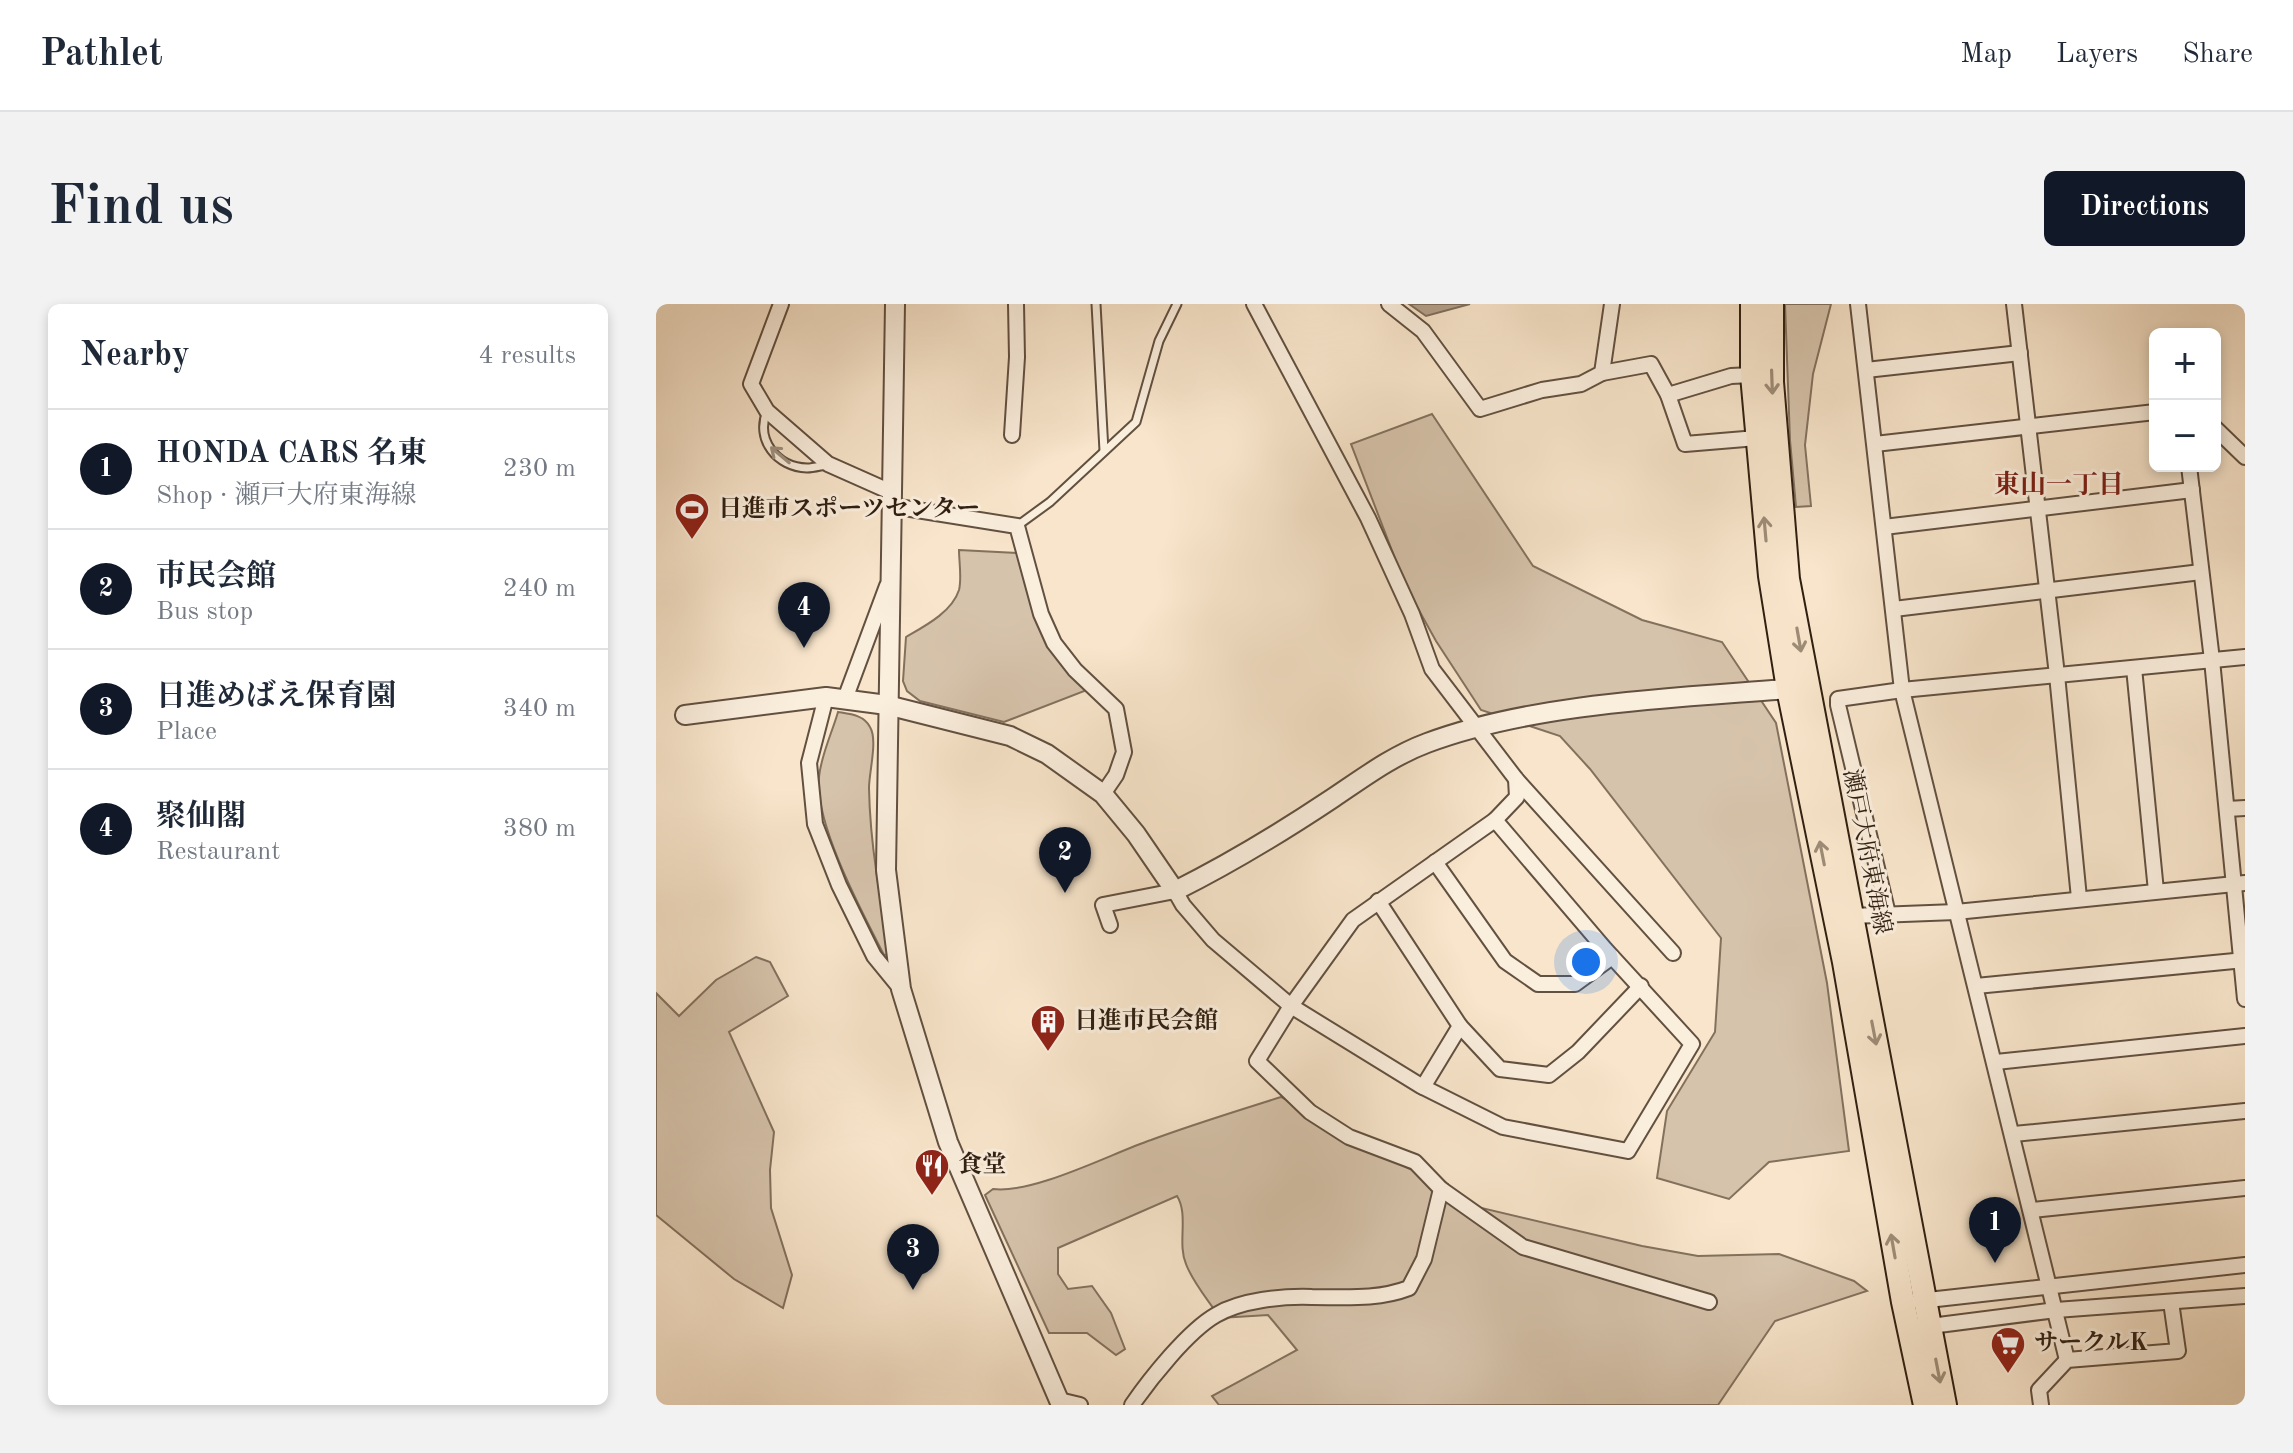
<!DOCTYPE html>
<meta charset="utf-8">
<style>
:root{--surface:#fff;--page:#f2f2f3;--text:#1f2937;--muted:#747a83;--line:#e0e1e3;--accent:#111827}
body{margin:0;font-family:"Old Standard TT","Noto Serif JP",serif;background:var(--page);color:var(--text)}
.controls{position:absolute;right:24px;top:24px;display:grid;overflow:hidden;border-radius:12px;box-shadow:0 4px 12px #0003}
.controls button{width:72px;height:72px;display:grid;place-items:center;padding:0;border:0;border-bottom:2px solid var(--line);background:var(--surface);color:var(--text);font:40px sans-serif}
.you{position:absolute;left:930px;top:658px;width:28px;height:28px;margin:-20px;border:6px solid #fff;border-radius:50%;background:#1a73e8;box-shadow:0 0 0 12px #1a73e833}
.badge{display:grid;place-items:center;width:52px;height:52px;border-radius:50%;background:var(--accent);color:#fff;font-size:26px;font-weight:700}
.pin{position:absolute;translate:-50% -66px;filter:drop-shadow(0 2px 4px #0008)}
.pin::after{content:'';position:absolute;top:42px;width:28px;height:24px;background:inherit;clip-path:polygon(0 0,100% 0,50% 100%)}
.list{margin:0;padding:0;list-style:none}
h2{display:flex;justify-content:space-between;align-items:center;height:104px;margin:0;padding:0 32px;font-size:34px}
h2 small{font-size:26px;font-weight:400;color:var(--muted)}
.list li{display:grid;grid-template-columns:52px 1fr auto;gap:24px;align-items:center;box-sizing:border-box;height:120px;padding:0 32px;border-top:2px solid var(--line)}
.list b{display:block;font-size:30px;white-space:nowrap}
.list p{margin:0;font-size:26px;white-space:nowrap;color:var(--muted)}
.list em{font-size:26px;font-style:normal;color:var(--muted)}
.map{position:relative;flex:none;width:1589px;height:1101px;overflow:hidden;border-radius:12px}
header{display:flex;align-items:center;gap:48px;box-sizing:border-box;height:112px;padding:0 40px;background:var(--surface);border-bottom:2px solid var(--line)}
header strong{font-size:38px}
nav{display:flex;gap:44px;margin-inline-start:auto;font-size:28px}
.intro{display:flex;align-items:center;justify-content:space-between;box-sizing:border-box;height:192px;padding:0 48px}
h1{margin:0;font-size:56px}
.button{padding:20px 36px;border-radius:12px;background:var(--accent);color:#fff;font-size:28px;font-weight:700}
main{display:flex;gap:48px;padding:0 48px}
aside{flex:1;background:var(--surface);border-radius:12px;box-shadow:0 4px 12px #0003}
.map>svg:first-child{display:block}
.green{fill:#d6c3ab;stroke:#83715e;stroke-width:2}
.water{fill:#b4a28c;stroke:#7f6e5b;stroke-width:2}
.lines{fill:none;stroke-linecap:round;stroke-linejoin:round}
.service-casing{stroke:#625040;stroke-width:11}
.minor-casing{stroke:#625040;stroke-width:18}
.tertiary-casing{stroke:#625040;stroke-width:22}
.primary-casing{stroke:#301f11;stroke-width:26}
.service{stroke:#faeedd;stroke-width:7}
.minor{stroke:#faeedd;stroke-width:14}
.tertiary{stroke:#faeedd;stroke-width:18}
.primary{stroke:#f8e5cb;stroke-width:22}
.oneway{stroke:#9e8c77}
.oneway2{stroke:#9f9181}
.labels{text-anchor:middle;dominant-baseline:central;stroke-width:6;stroke-linejoin:round;paint-order:stroke}
.poi-label{font-size:24px;font-weight:bold;fill:#301f11;stroke:#faeedd;text-anchor:start}
.street-label{font-size:24px;fill:#301f11;stroke:#faeedd}
.neighbourhood-label{font-size:26px;font-weight:bold;fill:#7a1f14;stroke:#faeedd}
</style>
<header>
<strong>Pathlet</strong>
<nav><a>Map</a><a>Layers</a><a>Share</a></nav>
</header>
<div class="intro"><h1>Find us</h1><a class="button">Directions</a></div>
<main>
<aside>
<h2>Nearby<small>4 results</small></h2>
<ul class="list">
<li><span class="badge">1</span><div><b>HONDA CARS 名東</b><p>Shop · 瀬戸大府東海線</p></div><em>230 m</em></li>
<li><span class="badge">2</span><div><b>市民会館</b><p>Bus stop</p></div><em>240 m</em></li>
<li><span class="badge">3</span><div><b>日進めばえ保育園</b><p>Place</p></div><em>340 m</em></li>
<li><span class="badge">4</span><div><b>聚仙閣</b><p>Restaurant</p></div><em>380 m</em></li>
</ul>
</aside>
<div class="map">
<svg width="1589" height="1101" viewBox="0 0 1589 1101">
<rect width="100%" height="100%" fill="#f8e5cb"/>
<filter id="stains"><feTurbulence type="fractalNoise" baseFrequency=".0025" numOctaves="4"/><feColorMatrix values="0 0 0 0 .2 0 0 0 0 .09 0 0 0 0 .02 0 0 0 .5 -.17"/></filter>
<radialGradient id="worn" r=".72"><stop offset=".6" stop-color="#630" stop-opacity="0"/><stop offset="1" stop-color="#630" stop-opacity=".3"/></radialGradient>
<g class="green">
<path d="M1129,0H1175L1157,70L1149,141L1155,202L1140,203L1134,136Z"/>
<path d="M776,110L877,262L986,316L1066,338L1120,419L1171,679L1193,847L1113,858L1073,895L1001,874L1011,807L1059,728L1065,634L934,465L904,432L825,406L780,337L750,283L695,140Z"/>
<path d="M303,246L361,249C374,302 387,349 431,386L348,418L264,397L251,387L247,377L250,333C269,322 296,308 303,286C306,274 303,258 303,246Z"/>
<path d="M182,408C194,410 208,411 214,423C222,436 213,468 213,484C214,540 224,595 235,650L228,651C206,608 158,519 163,473C165,451 176,429 182,408Z"/>
<path d="M100,653L114,658L132,692L73,728L118,828L114,866L115,904L136,971L127,1004L78,975L0,911V689L23,712L60,676Z"/>
<path d="M625,793L752,864L792,880L800,898L986,942L1042,952L1123,950L1198,977L1211,987L1119,1017L1062,1101H563L556,1092L641,1046L612,1011L564,1014C553,997 537,979 530,960C521,939 533,911 521,892L402,944V970L412,985L436,982L455,1009L469,1045L460,1051L431,1029H393L329,891L337,885C378,890 454,850 495,836C538,820 581,807 625,793Z"/>
</g>
<path class="water" d="M753,0H814L770,12Z"/>
<g class="lines">
<defs>
<g id="service">
<path d="M440,0L448,147"/>
<path d="M111,107C99,136 121,163 151,164C157,164 164,162 170,161"/>
<path d="M361,222L394,198L480,118L503,37L521,0"/>
</g>
<g id="minor">
<path d="M125,0L95,80L111,107L172,160L235,188"/>
<path d="M598,0L712,214L756,310L776,365L860,475L1017,649"/>
<path d="M733,0L767,27L824,105L886,86L925,80L946,69L956,0"/>
<path d="M1202,0L1246,386L1411,1056"/>
<path d="M1358,0L1401,371L1423,594"/>
<path d="M1210,66L1364,49"/>
<path d="M946,69L995,60L1012,91L1029,140L1101,134"/>
<path d="M1012,91L1075,72L1096,71"/>
<path d="M1559,124L1589,153"/>
<path d="M356,131L361,53L360,0"/>
<path d="M1219,140L1499,108"/>
<path d="M1533,162L1556,356L1589,695"/>
<path d="M236,202L361,222L385,310L398,339L419,366L460,405L468,448L460,471L447,490"/>
<path d="M1228,223L1536,186"/>
<path d="M1238,305L1545,268"/>
<path d="M1478,364L1500,587"/>
<path d="M170,393L153,459L159,520L183,581L218,652L245,685"/>
<path d="M189,395L231,282"/>
<path d="M1571,505L1589,504"/>
<path d="M839,516L861,493L860,475"/>
<path d="M779,558L849,657L882,680H919L956,653"/>
<path d="M722,597L804,722L767,783"/>
<path d="M1232,610L1182,401V395L1246,386L1589,353"/>
<path d="M1195,612L1300,608L1589,579"/>
<path d="M454,621L447,601L519,587L527,601L557,636L635,702L765,782L847,823L972,847L1036,740L949,645L839,516L697,616L635,702L601,757L654,808L693,833L759,858L785,885L867,943L1053,998"/>
<path d="M1320,682L1589,656"/>
<path d="M804,722L844,765L893,771L922,748L985,682"/>
<path d="M1340,758L1589,732"/>
<path d="M1358,830L1589,807"/>
<path d="M1376,906L1589,884"/>
<path d="M1263,997L1589,961"/>
<path d="M1267,1023L1400,1006L1589,992"/>
<path d="M403,1096L424,1101"/>
<path d="M476,1101C494,1075 532,1027 560,1011C585,996 626,992 656,993C689,993 722,996 753,984L768,955L785,885"/>
<path d="M1385,1101L1383,1086L1411,1056L1522,1047L1515,998"/>
</g>
<g id="tertiary">
<path d="M239,0L230,566L245,685L292,838L405,1101"/>
<path d="M29,411L170,393L231,401L354,432L391,450L447,490L480,530L519,587C573,560 626,528 677,494C707,474 736,452 771,439C878,399 1018,394 1132,385"/>
</g>
<g id="primary">
<path d="M1096,0V71L1114,272L1132,385L1188,658L1247,998L1269,1101"/>
<path d="M1116,0V78L1132,275L1289,1101"/>
</g>
</defs>
<use href="#service" class="service-casing"/>
<use href="#minor" class="minor-casing"/>
<use href="#tertiary" class="tertiary-casing"/>
<use href="#primary" class="primary-casing"/>
<use href="#service" class="service"/>
<use href="#minor" class="minor"/>
<use href="#tertiary" class="tertiary"/>
<use href="#primary" class="primary"/>
</g>
<defs><path id="oneway-shaft" d="M-6 0H5M1.5-3L5.5 0L1.5 3" fill="none" stroke-width="1.6" stroke-linecap="round" stroke-linejoin="round" transform="scale(2)"/></defs>
<g class="oneway">
<use href="#oneway-shaft" transform="translate(1116 78) rotate(88)"/>
<use href="#oneway-shaft" transform="translate(1109 225) rotate(-95)"/>
<use href="#oneway-shaft" transform="translate(1143 336) rotate(80)"/>
<use href="#oneway-shaft" transform="translate(1166 549) rotate(-101)"/>
<use href="#oneway-shaft" transform="translate(1218 729) rotate(79)"/>
<use href="#oneway-shaft" transform="translate(1237 942) rotate(-100)"/>
<use href="#oneway-shaft" transform="translate(1282 1067) rotate(79)"/>
</g>
<use class="oneway2" href="#oneway-shaft" transform="translate(124 151) rotate(-140)"/>
<defs>
<symbol id="stadium-pin" viewBox="-11 -11 22 30"><path d="M0 17L-7.5 6A9.5 9.5 0 1 1 7.5 6Z" fill="#8f2418" stroke="#faeedd"/><path d="M0-5a6.5 5 0 1 0 0 10a6.5 5 0 1 0 0-10ZM-3.5-1.8h7v3.6h-7Z" fill="#fff"/></symbol>
<symbol id="building-pin" viewBox="-11 -11 22 30"><path d="M0 17L-7.5 6A9.5 9.5 0 1 1 7.5 6Z" fill="#8f2418" stroke="#faeedd"/><path d="M-4-6H4V6H1V3H-1V6H-4ZM-2.5-4.3h1.7v1.8h-1.7ZM.8-4.3h1.7v1.8H.8ZM-2.5-1h1.7V.8h-1.7ZM.8-1h1.7V.8H.8Z" fill="#fff"/></symbol>
<symbol id="restaurant-pin" viewBox="-11 -11 22 30"><path d="M0 17L-7.5 6A9.5 9.5 0 1 1 7.5 6Z" fill="#8f2418" stroke="#faeedd"/><path d="M-5-6h1v4h1v-4h1v4h1v-4h1v5L-1.5 .5V6h-2V.5L-5-1ZM5-6V6H3V1.5H1.5Q1.5-4 5-6Z" fill="#fff"/></symbol>
<symbol id="supermarket-pin" viewBox="-11 -11 22 30"><path d="M0 17L-7.5 6A9.5 9.5 0 1 1 7.5 6Z" fill="#8f2418" stroke="#faeedd"/><path d="M-6-5.5h2.5l.6 2H6L4.5 2H-2.5L-4.4-4H-6ZM-1.5 3.2a1.3 1.3 0 1 0 .1 0ZM3 3.2a1.3 1.3 0 1 0 .1 0Z" fill="#fff"/></symbol>
</defs>
<g fill-rule="evenodd">
<use href="#stadium-pin" x="16" y="186" width="40" height="54"/>
<use href="#building-pin" x="372" y="698" width="40" height="54"/>
<use href="#restaurant-pin" x="256" y="842" width="40" height="54"/>
<use href="#supermarket-pin" x="1332" y="1020" width="40" height="54"/>
</g>
<g class="labels">
<g class="poi-label">
<text x="62" y="206">日進市スポーツセンター</text>
<text x="418" y="718">日進市民会館</text>
<text x="302" y="862">食堂</text>
<text x="1378" y="1040">サークルK</text>
</g>
<g class="street-label">
<text transform="translate(1210 548) rotate(79)">瀬戸大府東海線</text>
</g>
<g class="neighbourhood-label">
<text x="1403" y="182">東山一丁目</text>
</g>
</g>
<rect width="100%" height="100%" filter="url(#stains)"/>
<rect width="100%" height="100%" fill="url(#worn)"/>
</svg>
<div class="controls">
<button>+</button>
<button>−</button>
</div>
<div class="you"></div>
<div class="pin badge" style="left:1339px;top:959px">1</div>
<div class="pin badge" style="left:409px;top:589px">2</div>
<div class="pin badge" style="left:257px;top:986px">3</div>
<div class="pin badge" style="left:148px;top:344px">4</div>
</div>
</main>
